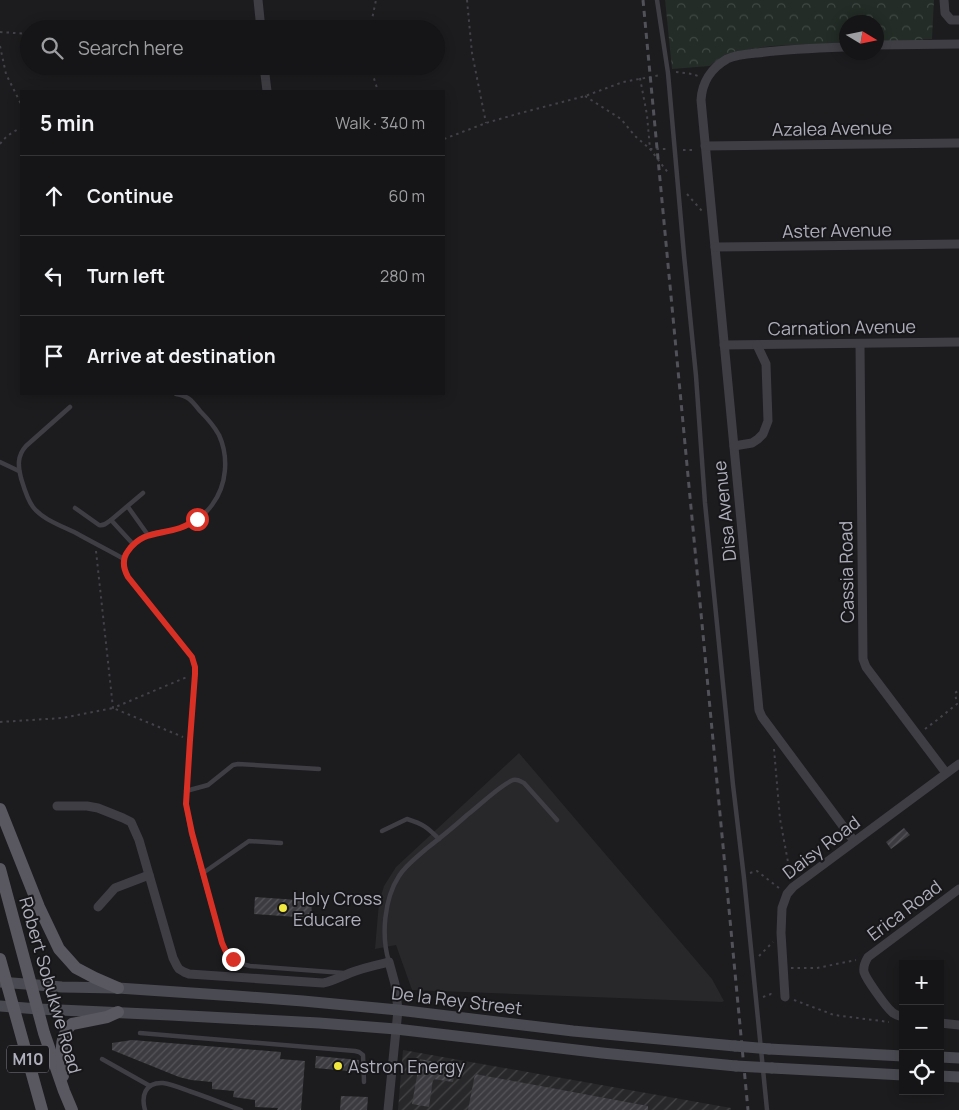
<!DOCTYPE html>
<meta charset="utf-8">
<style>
:root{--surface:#151416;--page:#1e1d1f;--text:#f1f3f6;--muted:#9d9ea1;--line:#343335}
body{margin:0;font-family:Manrope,sans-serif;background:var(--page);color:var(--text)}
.controls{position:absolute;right:15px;bottom:15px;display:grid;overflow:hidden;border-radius:0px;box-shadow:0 2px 12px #0003}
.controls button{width:45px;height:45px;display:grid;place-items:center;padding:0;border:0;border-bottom:1px solid var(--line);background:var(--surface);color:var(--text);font:25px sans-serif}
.compass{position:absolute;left:839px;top:15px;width:45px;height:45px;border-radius:50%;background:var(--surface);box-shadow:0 2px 12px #0003;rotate:100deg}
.stop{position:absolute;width:15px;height:15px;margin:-11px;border:4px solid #d93025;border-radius:50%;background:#fff}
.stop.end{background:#d93025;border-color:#fff;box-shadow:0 1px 5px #0008}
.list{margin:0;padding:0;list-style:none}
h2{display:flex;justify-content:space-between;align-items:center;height:65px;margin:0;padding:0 20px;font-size:21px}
h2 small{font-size:16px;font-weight:400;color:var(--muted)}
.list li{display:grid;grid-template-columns:32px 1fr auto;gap:15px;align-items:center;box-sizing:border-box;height:80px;padding:0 20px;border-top:1px solid var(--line)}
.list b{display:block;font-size:19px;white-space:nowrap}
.list em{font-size:16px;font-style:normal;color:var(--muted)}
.icon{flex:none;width:28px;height:28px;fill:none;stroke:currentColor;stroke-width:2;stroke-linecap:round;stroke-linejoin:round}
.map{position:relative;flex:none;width:959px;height:1110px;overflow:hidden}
.search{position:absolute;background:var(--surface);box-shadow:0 2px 12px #0003;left:20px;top:20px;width:425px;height:55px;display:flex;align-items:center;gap:12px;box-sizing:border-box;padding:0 18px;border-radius:28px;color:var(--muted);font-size:19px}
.panel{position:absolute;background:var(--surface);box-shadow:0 2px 12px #0003;left:20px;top:90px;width:425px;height:305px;border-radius:0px}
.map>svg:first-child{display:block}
.built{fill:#28272a}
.industrial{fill:url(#industrial-furrows)}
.forest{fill:url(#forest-crowns)}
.building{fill:url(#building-hatch)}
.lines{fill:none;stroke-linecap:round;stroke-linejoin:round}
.path{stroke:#424249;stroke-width:2;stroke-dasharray:2.5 4;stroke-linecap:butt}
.service{stroke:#3f3e44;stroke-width:4.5}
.minor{stroke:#3f3e44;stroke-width:9}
.secondary{stroke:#4a4a52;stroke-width:11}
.primary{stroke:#595861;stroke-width:12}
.rail{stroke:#515159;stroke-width:3;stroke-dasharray:6 5;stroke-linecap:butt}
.secondary-bridge{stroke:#4a4a52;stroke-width:11}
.route{stroke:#d93025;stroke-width:6}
.poi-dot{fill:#f1e83f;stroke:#171618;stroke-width:2}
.labels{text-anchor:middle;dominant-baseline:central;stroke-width:4;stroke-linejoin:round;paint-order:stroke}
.shield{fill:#171618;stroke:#81808b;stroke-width:1}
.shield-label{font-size:16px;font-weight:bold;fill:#aeaebc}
.street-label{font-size:18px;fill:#aeaebc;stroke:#171618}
.poi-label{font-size:18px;fill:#aeaebc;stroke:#171618;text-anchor:start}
</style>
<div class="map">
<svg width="959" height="1110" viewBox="0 0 959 1110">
<defs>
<pattern id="industrial-furrows" width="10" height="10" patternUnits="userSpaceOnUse" patternTransform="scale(1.25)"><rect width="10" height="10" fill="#28272a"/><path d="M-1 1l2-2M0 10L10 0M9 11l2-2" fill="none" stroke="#454447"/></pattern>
<pattern id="forest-crowns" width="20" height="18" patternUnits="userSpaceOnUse" patternTransform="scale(1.25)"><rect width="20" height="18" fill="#232c26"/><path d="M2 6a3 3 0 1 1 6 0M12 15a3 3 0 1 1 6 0" fill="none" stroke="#404844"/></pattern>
<pattern id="building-hatch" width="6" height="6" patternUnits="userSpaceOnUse" patternTransform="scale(1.25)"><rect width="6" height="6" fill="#3c3b3f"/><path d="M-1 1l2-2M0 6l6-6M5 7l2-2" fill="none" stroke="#565559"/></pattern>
</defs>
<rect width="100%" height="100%" fill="#1c1b1d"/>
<path class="built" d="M519,753L712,979L724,1001L722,1002L412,990L396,945L375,949L379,902L384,886L396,867Z"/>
<path class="industrial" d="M403,1050L731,1108V1110H398Z"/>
<path class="forest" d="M665,0H934L932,39L877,42L876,22H846V43L772,46L733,52L720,58L710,66L672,69Z"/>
<g class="building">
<path d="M904,828L910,835L891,849L886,842Z"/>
<path d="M255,897L312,901L311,918L254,914Z"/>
<path d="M132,1040L281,1052L280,1059L305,1061L301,1110H277L278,1108L255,1107V1100L233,1097L234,1091L212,1089V1082L191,1080L179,1077L112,1050V1043Z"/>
<path d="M316,1056L359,1060L360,1072L315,1068Z"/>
<path d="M420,1059L456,1066L453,1082L433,1079L429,1107L412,1104Z"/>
<path d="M475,1074L648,1106V1110H468Z"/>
<path d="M341,1096L368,1097L367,1110H340Z"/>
</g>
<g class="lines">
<g class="path">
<path d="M467,0L472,53L486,123"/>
<path d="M370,29L376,0"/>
<path d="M0,32L29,34"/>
<path d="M0,46L6,74L21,104"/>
<path d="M370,66L378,91"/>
<path d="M676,72L692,74L698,76"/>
<path d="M640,78L647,115L650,149L669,174"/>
<path d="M585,96L621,119L635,136L650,149H668"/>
<path d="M444,139L486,123L517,114L585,96L623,82L661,75"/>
<path d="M0,144C6,136 12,132 21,128"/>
<path d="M683,150H696"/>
<path d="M687,194L702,211"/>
<path d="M96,551L113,708L187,677"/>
<path d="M0,722L62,718L113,708L183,737"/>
<path d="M925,729L937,720L957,704L955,693L959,690"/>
<path d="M774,749L780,819L791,878"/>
<path d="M750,873L757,871L779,888"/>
<path d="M759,956L773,942"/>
<path d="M791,968H817L856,960"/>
<path d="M763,997L771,994L775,995"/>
<path d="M794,1000L834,1015L889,1022"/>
</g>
<g class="service">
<path d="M657,0L668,73L684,255L696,376L705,503L733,785L744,878L767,1110"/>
<path d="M176,394C189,396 192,401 200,411C207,418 214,426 219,435C229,457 227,485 212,505C206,513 198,520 189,525C166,536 145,526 128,551C122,559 123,568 128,577L192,657L195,667V674L190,740L186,804L191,833L222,943C229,958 234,962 250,966L344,973"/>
<path d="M70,407L26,446C17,456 18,466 21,478C24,488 27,499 33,507C43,520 62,526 76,533C92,542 108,550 124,559"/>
<path d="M0,462L19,471"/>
<path d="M128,507L148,535"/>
<path d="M75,508L99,525C104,526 107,523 111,520L133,544"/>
<path d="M111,520L143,493"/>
<path d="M186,791L208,785L233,765L238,764L319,769"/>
<path d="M382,831L407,819C423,824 427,827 439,839"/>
<path d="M203,873L249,841L281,843"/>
<path d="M389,962C381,936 384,899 399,876C405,866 417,857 426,849C440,838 454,827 467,815C479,806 500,785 513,780C518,779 520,781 524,783L557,820"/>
<path d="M140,1033L355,1051L359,1052L363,1055L364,1082"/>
<path d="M102,1059L150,1086"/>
<path d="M145,1110C141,1096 145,1082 163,1083C171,1084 181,1088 189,1091C207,1097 224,1104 241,1110"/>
</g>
<g class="minor">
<path d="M258,0L261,29"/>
<path d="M944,0L945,13L951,20H959"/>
<path d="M876,45L959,44"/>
<path d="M846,47C817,48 787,49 757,53C747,54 736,55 727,59C711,68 702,83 701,100L759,710L762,717L854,841"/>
<path d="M264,66L267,91"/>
<path d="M705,146L959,143"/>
<path d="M715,247L959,244"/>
<path d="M860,344L863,659L866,667L946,773"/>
<path d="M724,345L959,342"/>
<path d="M734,446L752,443L758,439L763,434L768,421L766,364L757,345"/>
<path d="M57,806H87L98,808L123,818L131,822L139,840L173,958L177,966L179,969L184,972L189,974L323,983C333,981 340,977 350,973C362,968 376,965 389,962L395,984L398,1010L388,1110"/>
<path d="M98,907L115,888L149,875"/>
<path d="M785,997L781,933L782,908L787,894L793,887L959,764"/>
<path d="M903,1017C899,1016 895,1015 892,1012C886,1007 866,979 864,972C863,967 865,962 868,957L959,889"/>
<path d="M940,1023L959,1025"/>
</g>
<g class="secondary">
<path d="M0,982L62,987L118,988L236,996L303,1001L398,1010L573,1031L735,1046"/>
<path d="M0,1006L38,1009L170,1015L319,1023L396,1029L602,1053L736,1066"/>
<path d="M769,1049L903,1056"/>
<path d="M940,1057L959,1058"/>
<path d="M772,1068L903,1075"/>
<path d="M940,1076L959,1077"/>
</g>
<g class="primary">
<path d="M0,809L39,907L59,949L76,968L95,978L118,988"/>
<path d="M0,869L44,1033L64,1091L72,1110"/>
<path d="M0,959L42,1110"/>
<path d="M63,1076C63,1058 57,1037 72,1024L107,1017L118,1012"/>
</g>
<path class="rail" d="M643,0L748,1110"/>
<g class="secondary-bridge">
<path d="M735,1046L769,1049"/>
<path d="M736,1066L772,1068"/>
</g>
</g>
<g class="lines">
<path class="route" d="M197,519C191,523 186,526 180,528C159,535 142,531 128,551C122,559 123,568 128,577L192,657L195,667V674L190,740L186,804L192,833L222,943L227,954L233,959"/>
</g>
<g class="poi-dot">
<circle cx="283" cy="908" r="5"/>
<circle cx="338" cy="1066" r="5"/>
</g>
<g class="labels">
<rect class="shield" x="7" y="1045.5" width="42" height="27" rx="4"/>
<g class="shield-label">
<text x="28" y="1059">M10</text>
</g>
<g class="street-label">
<text transform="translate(832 128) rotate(-1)">Azalea Avenue</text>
<text transform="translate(837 230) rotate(-1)">Aster Avenue</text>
<text transform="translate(842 327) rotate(-1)">Carnation Avenue</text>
<text transform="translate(724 511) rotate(-96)">Disa Avenue</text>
<text transform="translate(846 572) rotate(-91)">Cassia Road</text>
<text transform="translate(821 847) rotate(-37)">Daisy Road</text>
<text transform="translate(904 910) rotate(-37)">Erica Road</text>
<text transform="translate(51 985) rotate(74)">Robert Sobukwe Road</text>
<text transform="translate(457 1000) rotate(7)">De la Rey Street</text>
</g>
<g class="poi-label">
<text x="293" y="898">Holy Cross<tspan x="293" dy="21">Educare</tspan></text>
<text x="348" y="1066">Astron Energy</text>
</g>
</g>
</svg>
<div class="controls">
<button>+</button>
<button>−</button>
<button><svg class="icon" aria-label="locate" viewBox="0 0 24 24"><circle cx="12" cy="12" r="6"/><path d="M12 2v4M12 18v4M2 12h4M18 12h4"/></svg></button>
</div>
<svg class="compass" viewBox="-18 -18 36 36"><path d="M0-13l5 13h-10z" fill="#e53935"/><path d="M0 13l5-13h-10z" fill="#9d9ea1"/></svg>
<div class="stop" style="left:197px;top:519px"></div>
<div class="stop end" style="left:233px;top:959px"></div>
<div class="search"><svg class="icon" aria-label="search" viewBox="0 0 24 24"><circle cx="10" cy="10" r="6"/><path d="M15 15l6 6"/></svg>Search here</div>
<section class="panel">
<h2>5 min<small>Walk · 340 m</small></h2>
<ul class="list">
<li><svg class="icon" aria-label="ahead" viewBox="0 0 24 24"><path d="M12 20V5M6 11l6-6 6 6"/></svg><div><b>Continue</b></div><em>60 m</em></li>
<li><svg class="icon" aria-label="left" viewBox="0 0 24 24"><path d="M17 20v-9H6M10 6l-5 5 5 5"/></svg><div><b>Turn left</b></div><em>280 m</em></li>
<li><svg class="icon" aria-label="arrive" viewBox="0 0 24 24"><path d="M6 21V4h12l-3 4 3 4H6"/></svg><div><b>Arrive at destination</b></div></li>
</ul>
</section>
</div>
